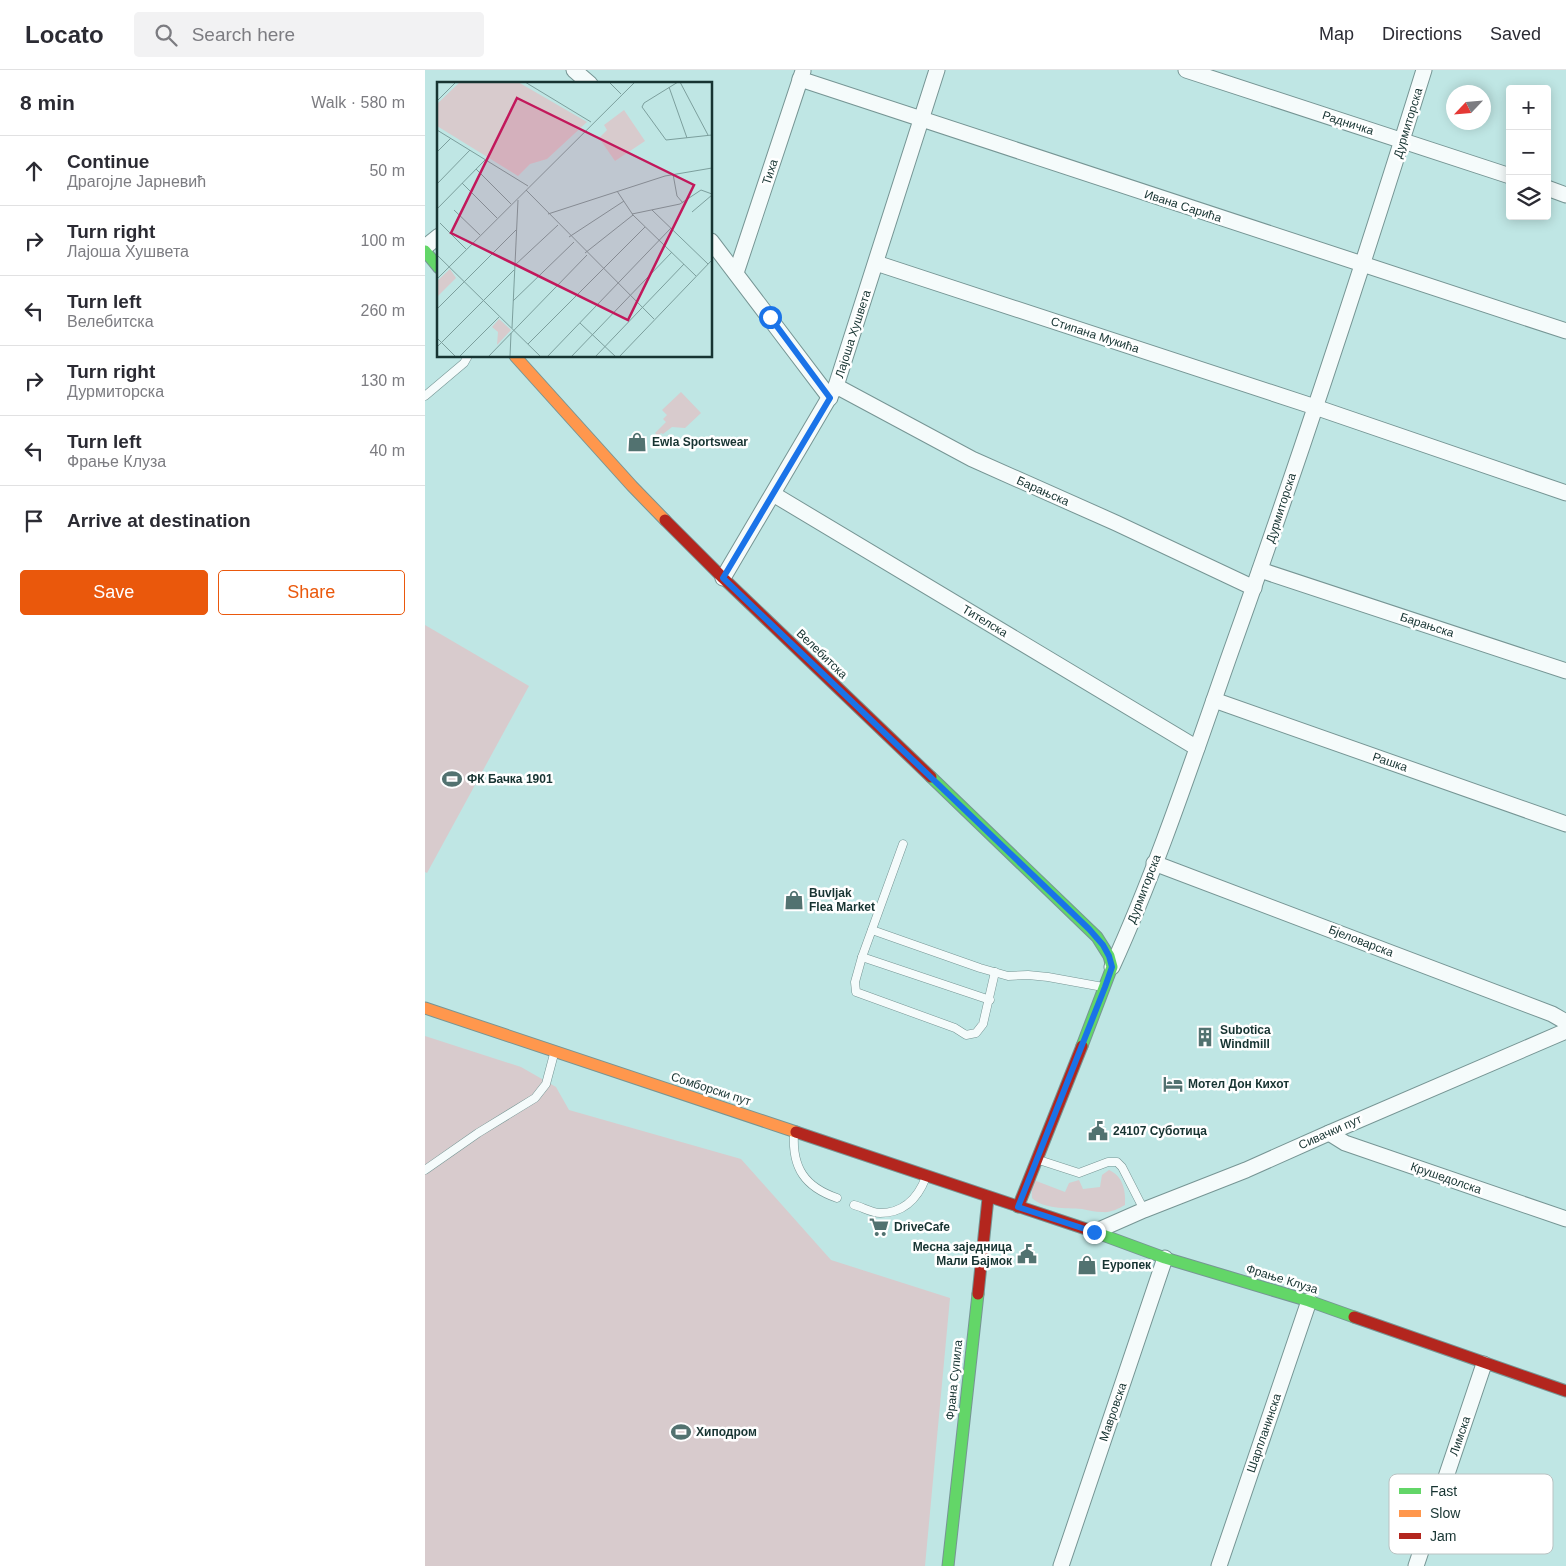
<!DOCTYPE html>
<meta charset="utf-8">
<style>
:root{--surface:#fff;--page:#f2f2f3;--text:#2b2b33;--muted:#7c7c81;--line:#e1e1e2;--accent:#ea580c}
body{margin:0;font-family:Arial,sans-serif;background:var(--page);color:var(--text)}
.controls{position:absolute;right:15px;top:15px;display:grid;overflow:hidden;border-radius:5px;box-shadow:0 2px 12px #0003}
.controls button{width:45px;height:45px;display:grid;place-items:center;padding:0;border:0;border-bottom:1px solid var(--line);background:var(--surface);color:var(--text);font:25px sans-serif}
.compass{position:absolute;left:1021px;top:15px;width:45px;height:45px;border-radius:50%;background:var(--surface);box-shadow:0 2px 12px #0003;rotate:244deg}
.stop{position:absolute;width:15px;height:15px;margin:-11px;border:4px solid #1a73e8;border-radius:50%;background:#fff}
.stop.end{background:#1a73e8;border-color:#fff;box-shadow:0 1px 5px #0008}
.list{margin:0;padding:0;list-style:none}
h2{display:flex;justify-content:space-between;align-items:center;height:65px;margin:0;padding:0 20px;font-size:21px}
h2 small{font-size:16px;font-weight:400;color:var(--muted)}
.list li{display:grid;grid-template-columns:32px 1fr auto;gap:15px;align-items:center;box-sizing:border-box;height:70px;padding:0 20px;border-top:1px solid var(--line)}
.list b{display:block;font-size:19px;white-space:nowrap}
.list p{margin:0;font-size:16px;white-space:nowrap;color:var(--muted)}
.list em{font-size:16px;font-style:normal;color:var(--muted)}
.actions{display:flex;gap:10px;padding:15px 20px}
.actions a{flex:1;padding:11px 0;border:1px solid var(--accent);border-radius:5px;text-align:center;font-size:18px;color:var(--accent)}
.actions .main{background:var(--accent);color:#fff}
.icon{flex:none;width:28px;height:28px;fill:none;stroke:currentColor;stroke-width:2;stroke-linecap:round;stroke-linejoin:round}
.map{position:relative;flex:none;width:1141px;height:1496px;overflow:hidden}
header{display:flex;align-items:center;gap:30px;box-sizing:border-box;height:70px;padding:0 25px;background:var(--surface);border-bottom:1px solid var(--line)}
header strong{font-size:24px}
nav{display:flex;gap:28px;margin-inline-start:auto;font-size:18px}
.search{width:350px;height:45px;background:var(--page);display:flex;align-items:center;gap:12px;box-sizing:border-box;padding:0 18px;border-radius:5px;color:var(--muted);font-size:19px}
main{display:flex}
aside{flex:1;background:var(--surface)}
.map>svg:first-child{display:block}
.green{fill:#d8cbcd}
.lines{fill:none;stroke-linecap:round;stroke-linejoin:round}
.lane-casing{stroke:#769594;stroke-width:9}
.street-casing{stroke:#769594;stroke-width:17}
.fast-casing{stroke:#769594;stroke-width:13}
.slow-casing{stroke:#769594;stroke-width:13}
.jam-casing{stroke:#769594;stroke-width:13}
.lane{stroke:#f5fbfb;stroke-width:8}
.street{stroke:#f5fbfb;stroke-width:15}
.fast{stroke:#63d668;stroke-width:11}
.slow{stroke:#ff974d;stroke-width:11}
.jam{stroke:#b3261e;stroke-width:11}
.route{stroke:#1a73e8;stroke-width:6}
.labels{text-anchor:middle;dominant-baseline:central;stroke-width:5;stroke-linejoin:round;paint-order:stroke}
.street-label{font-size:12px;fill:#173432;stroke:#fff}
.poi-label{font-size:12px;font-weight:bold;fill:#173432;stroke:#fff;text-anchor:start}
.inset-road{fill:none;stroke:#7c9f9d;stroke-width:1}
.view{fill:#c2185b;fill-opacity:0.15;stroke:#c2185b;stroke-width:2.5}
.inset-edge{fill:none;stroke:#173432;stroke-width:2.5}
.key{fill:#fff;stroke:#b9c2c2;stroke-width:1}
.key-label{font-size:14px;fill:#173432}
</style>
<header>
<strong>Locato</strong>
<div class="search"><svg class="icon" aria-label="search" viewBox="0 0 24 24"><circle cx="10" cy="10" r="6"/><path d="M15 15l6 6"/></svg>Search here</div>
<nav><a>Map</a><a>Directions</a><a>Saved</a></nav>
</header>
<main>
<aside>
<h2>8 min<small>Walk · 580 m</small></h2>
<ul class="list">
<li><svg class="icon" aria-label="ahead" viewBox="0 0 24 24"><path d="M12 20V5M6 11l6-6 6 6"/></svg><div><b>Continue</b><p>Драгојле Јарневић</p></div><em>50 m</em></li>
<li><svg class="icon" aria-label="right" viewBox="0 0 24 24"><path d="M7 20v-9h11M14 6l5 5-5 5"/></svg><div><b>Turn right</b><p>Лајоша Хушвета</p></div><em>100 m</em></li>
<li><svg class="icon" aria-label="left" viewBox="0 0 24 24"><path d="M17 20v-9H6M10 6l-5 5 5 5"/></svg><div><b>Turn left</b><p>Велебитска</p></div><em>260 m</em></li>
<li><svg class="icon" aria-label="right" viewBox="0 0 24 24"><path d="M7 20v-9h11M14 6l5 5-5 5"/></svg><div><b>Turn right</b><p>Дурмиторска</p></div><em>130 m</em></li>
<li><svg class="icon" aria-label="left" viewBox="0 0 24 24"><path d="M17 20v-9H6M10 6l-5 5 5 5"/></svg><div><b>Turn left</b><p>Фрање Клуза</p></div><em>40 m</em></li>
<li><svg class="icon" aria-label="arrive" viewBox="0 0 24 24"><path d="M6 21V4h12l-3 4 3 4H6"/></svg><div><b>Arrive at destination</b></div></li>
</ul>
<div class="actions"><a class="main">Save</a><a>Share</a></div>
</aside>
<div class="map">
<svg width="1141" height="1496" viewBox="0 0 1141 1496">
<rect width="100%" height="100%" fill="#bfe6e4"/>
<g class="green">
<path d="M256,322L276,343L260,358L247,357L238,364L236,363L233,366L230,363L241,352L238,349L242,345L237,340Z"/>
<path d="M0,555L104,616L2,803L0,802Z"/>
<path d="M0,966L96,997L131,1017L144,1040L316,1089L406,1190L525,1228L500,1496H0Z"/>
<path d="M684,1100C698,1106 701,1121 700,1135C693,1139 685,1143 677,1142C670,1142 663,1140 657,1139C641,1138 618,1139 607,1128L606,1109L640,1122L644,1113L654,1110L658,1119L675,1117L677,1105Z"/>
</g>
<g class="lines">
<defs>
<g id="lane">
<path d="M0,326L39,293L43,286"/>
<path d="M478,774L437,887L430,912L431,922L530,958L541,965L551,963L558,954L570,902"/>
<path d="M447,860L555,898L583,906L603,905L623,907L678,917"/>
<path d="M437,887L565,930"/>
<path d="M369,1064C367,1098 380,1117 412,1128"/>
<path d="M614,1090L654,1103L683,1092H692L697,1097L719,1140"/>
<path d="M0,1100L53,1063L110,1028L121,1014L129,984"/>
<path d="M429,1135C437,1137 447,1143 455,1143C479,1143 493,1128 501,1107"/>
</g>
<g id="street">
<path d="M149,0L165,14"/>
<path d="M761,0L1085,106"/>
<path d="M375,9L1141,261"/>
<path d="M1122,118L1141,125"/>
<path d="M286,171L405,328"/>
<path d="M0,177L14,166"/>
<path d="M451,193L890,337L1141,423"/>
<path d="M311,203L378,1"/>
<path d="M411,316L547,389L691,453L829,518"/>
<path d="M348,424L772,678"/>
<path d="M835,500L1141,601"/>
<path d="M298,508L411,316L512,0"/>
<path d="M789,630L1141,754"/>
<path d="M729,793L1127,944L1141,952"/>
<path d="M687,897C733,796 768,689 805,584C874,391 938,196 999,0"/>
<path d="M904,1063L920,1073L1141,1149"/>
<path d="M669,1162L719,1140L821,1100L904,1063L1141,961"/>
<path d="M636,1496L740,1188"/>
<path d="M794,1496L884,1231"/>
<path d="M991,1496L1059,1294"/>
</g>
<g id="fast">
<path d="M0,181L14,198"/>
<path d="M506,707L672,867L684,886L687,897L657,976"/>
<path d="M664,1160L740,1188L884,1231L929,1247"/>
<path d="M523,1496L553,1224"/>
</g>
<g id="slow">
<path d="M90,286L207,416L240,450"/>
<path d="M0,938L371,1062"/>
</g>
<g id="jam">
<path d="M240,450L298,508L506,707"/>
<path d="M371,1062L664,1160"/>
<path d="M593,1137L657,976"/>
<path d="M553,1224L563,1128"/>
<path d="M929,1247L1141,1321"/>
</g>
</defs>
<use href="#lane" class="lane-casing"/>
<use href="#street" class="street-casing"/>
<use href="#fast" class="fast-casing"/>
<use href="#slow" class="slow-casing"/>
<use href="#jam" class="jam-casing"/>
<use href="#lane" class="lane"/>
<use href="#street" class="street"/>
<use href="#fast" class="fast"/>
<use href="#slow" class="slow"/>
<use href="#jam" class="jam"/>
</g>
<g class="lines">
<path class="route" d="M345,247L405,328L298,508L664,859L678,875L684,886L687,897L680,917L593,1137L669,1162"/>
</g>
<defs>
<symbol id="shop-bare" viewBox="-9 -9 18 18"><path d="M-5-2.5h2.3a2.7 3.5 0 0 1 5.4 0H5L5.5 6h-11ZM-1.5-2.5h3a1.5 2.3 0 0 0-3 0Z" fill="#527270" stroke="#fff" stroke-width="2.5" paint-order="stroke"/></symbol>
<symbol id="stadium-bare" viewBox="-9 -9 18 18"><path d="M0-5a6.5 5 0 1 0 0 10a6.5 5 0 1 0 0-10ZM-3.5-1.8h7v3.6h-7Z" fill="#527270" stroke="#fff" stroke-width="2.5" paint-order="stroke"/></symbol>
<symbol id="building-bare" viewBox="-9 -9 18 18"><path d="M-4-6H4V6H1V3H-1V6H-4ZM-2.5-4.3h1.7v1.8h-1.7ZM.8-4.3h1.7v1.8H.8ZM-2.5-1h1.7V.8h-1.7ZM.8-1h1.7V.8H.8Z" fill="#527270" stroke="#fff" stroke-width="2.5" paint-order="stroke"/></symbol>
<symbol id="hotel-bare" viewBox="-9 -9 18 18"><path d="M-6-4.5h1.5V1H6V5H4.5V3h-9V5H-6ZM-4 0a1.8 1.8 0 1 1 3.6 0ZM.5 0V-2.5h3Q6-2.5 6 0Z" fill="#527270" stroke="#fff" stroke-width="2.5" paint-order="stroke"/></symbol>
<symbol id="civic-bare" viewBox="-9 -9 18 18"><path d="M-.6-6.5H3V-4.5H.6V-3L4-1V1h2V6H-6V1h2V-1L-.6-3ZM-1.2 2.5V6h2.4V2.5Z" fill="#527270" stroke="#fff" stroke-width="2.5" paint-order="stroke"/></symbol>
<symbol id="supermarket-bare" viewBox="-9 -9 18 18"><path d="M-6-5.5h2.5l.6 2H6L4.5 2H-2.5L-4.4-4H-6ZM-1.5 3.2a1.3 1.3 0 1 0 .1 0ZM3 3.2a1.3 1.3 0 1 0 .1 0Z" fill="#527270" stroke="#fff" stroke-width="2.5" paint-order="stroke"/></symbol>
</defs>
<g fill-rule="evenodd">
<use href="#shop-bare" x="198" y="358" width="28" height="28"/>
<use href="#stadium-bare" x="13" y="695" width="28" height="28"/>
<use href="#shop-bare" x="355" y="816" width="28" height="28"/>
<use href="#building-bare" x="766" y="953" width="28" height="28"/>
<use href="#hotel-bare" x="734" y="1000" width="28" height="28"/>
<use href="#civic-bare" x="659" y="1047" width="28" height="28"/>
<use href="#supermarket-bare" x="440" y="1143" width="28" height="28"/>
<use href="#civic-bare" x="588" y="1170" width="28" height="28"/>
<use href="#shop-bare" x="648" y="1181" width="28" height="28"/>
<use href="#stadium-bare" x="242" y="1348" width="28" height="28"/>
</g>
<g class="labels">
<g class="street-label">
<text transform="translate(923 53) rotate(18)">Радничка</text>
<text transform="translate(983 53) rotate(-73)">Дурмиторска</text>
<text transform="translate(345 102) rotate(-72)">Тиха</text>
<text transform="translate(758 136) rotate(18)">Ивана Сарића</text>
<text transform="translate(428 264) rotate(-72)">Лајоша Хушвета</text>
<text transform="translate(670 265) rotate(18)">Стипана Мукића</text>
<text transform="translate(618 421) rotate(24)">Барањска</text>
<text transform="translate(856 438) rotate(-72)">Дурмиторска</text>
<text transform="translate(560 551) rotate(31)">Тителска</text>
<text transform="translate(1002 555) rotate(18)">Барањска</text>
<text transform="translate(397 584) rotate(44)">Велебитска</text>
<text transform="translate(965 692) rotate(19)">Рашка</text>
<text transform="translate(719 819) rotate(-69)">Дурмиторска</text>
<text transform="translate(936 871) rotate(21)">Бјеловарска</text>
<text transform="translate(286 1019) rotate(18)">Сомборски пут</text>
<text transform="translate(905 1062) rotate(-24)">Сивачки пут</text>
<text transform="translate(1021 1108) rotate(19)">Крушедолска</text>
<text transform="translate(857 1209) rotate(17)">Фрање Клуза</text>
<text transform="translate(529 1310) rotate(-84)">Франа Супила</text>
<text transform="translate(688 1342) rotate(-71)">Мавровска</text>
<text transform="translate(839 1363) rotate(-71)">Шарпланинска</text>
<text transform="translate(1035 1366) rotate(-71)">Лимска</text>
</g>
<g class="poi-label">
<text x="227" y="372">Ewla Sportswear</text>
<text x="42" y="709">ФК Бачка 1901</text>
<text x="384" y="823">Buvljak<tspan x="384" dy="14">Flea Market</tspan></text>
<text x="795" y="960">Subotica<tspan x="795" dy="14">Windmill</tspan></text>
<text x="763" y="1014">Мотел Дон Кихот</text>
<text x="688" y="1061">24107 Суботица</text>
<text x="469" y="1157">DriveCafe</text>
<text x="587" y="1177" text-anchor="end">Месна заједница<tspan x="587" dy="14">Мали Бајмок</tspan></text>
<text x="677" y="1195">Еуропек</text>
<text x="271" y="1362">Хиподром</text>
</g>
</g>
<g transform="translate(12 12)">
<rect width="275" height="275" fill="#bfe6e4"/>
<path d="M23,0H81L150,40L110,77L93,82L81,94L0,44V22ZM187,28L208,59L178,79L162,56L170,48L167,43ZM13,187L19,196L0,215V199ZM62,237L74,248L60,263L61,250L55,245Z" fill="#d8cbcd"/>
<path class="inset-road" d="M88,0L154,40M172,0L184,12M241,0L207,21L205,25L229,58L275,53M243,0L271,53M232,5L250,56M0,19L19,0M0,48L91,104M0,70L14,56M39,87L74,122M236,92L240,114L246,121M25,101L60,136M0,102L33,68M89,108L217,237M180,109L196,133L259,194M0,127L48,78M17,128L43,153M215,128L271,182M255,130L275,113M111,132L228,94L275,86M195,132L243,122L264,108L275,112M3,141L29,167M132,155L187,119M148,171L196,133M0,173L104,275M78,183L121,143M0,197L198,0M76,219L137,160M0,227L79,148M143,241L179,275M75,246L81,118M0,256L19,275M91,262L208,145M0,265L77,188M22,275L62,235M51,275L150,173M73,275L74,251M110,275L234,146M134,275L235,170M158,275L247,182M182,275L275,178"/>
<path class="view" d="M80,16L257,103L191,238L14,151Z"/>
<rect width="275" height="275" class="inset-edge"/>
</g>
<rect x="964" y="1404" width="164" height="80" rx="8" class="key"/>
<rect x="974" y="1418" width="22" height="6" fill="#63d668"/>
<rect x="974" y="1440" width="22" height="7" fill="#ff974d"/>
<rect x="974" y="1463" width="22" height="6" fill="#b3261e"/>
<g class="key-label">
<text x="1005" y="1426">Fast</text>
<text x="1005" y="1448">Slow</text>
<text x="1005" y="1471">Jam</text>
</g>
</svg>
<div class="controls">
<button>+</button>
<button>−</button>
<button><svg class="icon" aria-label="layers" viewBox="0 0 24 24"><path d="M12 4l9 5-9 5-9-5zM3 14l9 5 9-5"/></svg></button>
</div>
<svg class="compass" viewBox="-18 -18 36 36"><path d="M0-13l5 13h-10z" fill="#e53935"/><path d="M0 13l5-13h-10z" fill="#7c7c81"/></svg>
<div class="stop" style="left:345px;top:247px"></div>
<div class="stop end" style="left:669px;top:1162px"></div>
</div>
</main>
